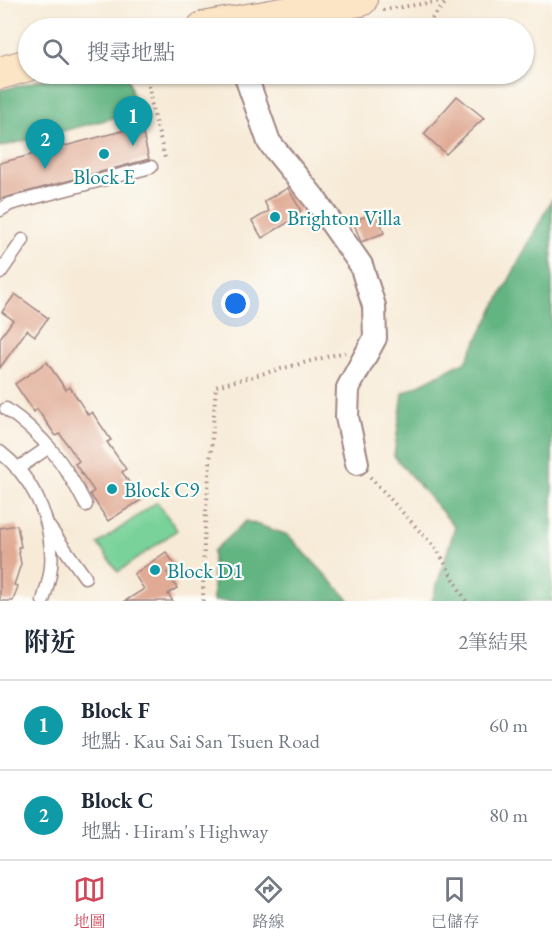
<!DOCTYPE html>
<html lang="zh-TW">
<meta charset="utf-8">
<style>
:root{--surface:#fff;--page:#f2f2f3;--text:#1f2937;--muted:#747a83;--line:#e0e1e3;--accent:#d1495b}
body{margin:0;font-family:"EB Garamond","Noto Serif TC",serif;background:var(--page);color:var(--text)}
.you{position:absolute;left:236px;top:304px;width:21px;height:21px;margin:-15px;border:4px solid #fff;border-radius:50%;background:#1a73e8;box-shadow:0 0 0 9px #1a73e833}
.badge{display:grid;place-items:center;width:39px;height:39px;border-radius:50%;background:var(--accent);color:#fff;font-size:20px;font-weight:700}
.pin{position:absolute;translate:-50% -50px;filter:drop-shadow(0 2px 3px #0008)}
.pin::after{content:'';position:absolute;top:32px;width:21px;height:18px;background:inherit;clip-path:polygon(0 0,100% 0,50% 100%)}
.list{margin:0;padding:0;list-style:none}
h2{display:flex;justify-content:space-between;align-items:center;height:78px;margin:0;padding:0 24px;font-size:26px}
h2 small{font-size:20px;font-weight:400;color:var(--muted)}
.list li{display:grid;grid-template-columns:39px 1fr auto;gap:18px;align-items:center;box-sizing:border-box;height:90px;padding:0 24px;border-top:2px solid var(--line)}
.list b{display:block;font-size:22px;white-space:nowrap}
.list p{margin:0;font-size:20px;white-space:nowrap;color:var(--muted)}
.list em{font-size:20px;font-style:normal;color:var(--muted)}
.icon{flex:none;width:33px;height:33px;fill:none;stroke:currentColor;stroke-width:2;stroke-linecap:round;stroke-linejoin:round}
.map{position:relative;flex:none;width:552px;height:601px;overflow:hidden}
.search{position:absolute;background:var(--surface);box-shadow:0 2px 4px #0004;left:18px;right:18px;top:18px;height:66px;display:flex;align-items:center;gap:15px;box-sizing:border-box;padding:0 21px;border-radius:33px;color:var(--muted);font-size:22px}
.sheet{height:258px;background:var(--surface)}
nav{display:flex;justify-content:space-around;align-items:center;box-sizing:border-box;height:84px;border-top:2px solid var(--line);background:var(--surface);font-size:16px;color:var(--muted)}
nav a{display:grid;justify-items:center;gap:3px}
nav .on{color:var(--accent)}
.map>svg:first-child{display:block}
.green{fill:#78d299;stroke:#617862;stroke-width:1.5}
.forest{fill:#62b481;stroke:#566a56;stroke-width:1.5}
.building{fill:#e0aa94}
.lines{fill:none;stroke-linecap:round;stroke-linejoin:round}
.service-casing{stroke:#a08582;stroke-width:15}
.minor-casing{stroke:#a08582;stroke-width:26}
.secondary-casing{stroke:#a08582;stroke-width:34}
.path{stroke:#a08582;stroke-width:4;stroke-dasharray:1.5 4.5;stroke-linecap:butt}
.service{stroke:#fff;stroke-width:12}
.minor{stroke:#fff;stroke-width:22}
.secondary{stroke:#fce5c4;stroke-width:32}
.culture-dot{fill:#0f9aa8;stroke:#fdfcf7;stroke-width:2}
.labels{text-anchor:middle;dominant-baseline:central;stroke-width:4.5;stroke-linejoin:round;paint-order:stroke}
.culture-label{font-size:21px;fill:#0d838f;stroke:#fdfcf7;text-anchor:start}
</style>
<div class="map">
<svg width="552" height="601" viewBox="0 0 552 601">
<rect width="100%" height="100%" fill="#fdfcf7"/>
<filter id="ink" filterUnits="userSpaceOnUse"><feTurbulence type="fractalNoise" baseFrequency=".0167" numOctaves="2"/><feDisplacementMap in="SourceGraphic" scale="12" xChannelSelector="R" yChannelSelector="G"/><feConvolveMatrix kernelMatrix="1 2 1 2 8 2 1 2 1" color-interpolation-filters="sRGB"/></filter>
<filter id="wash" filterUnits="userSpaceOnUse"><feTurbulence type="fractalNoise" baseFrequency=".008" numOctaves="4" result="noise"/><feDisplacementMap in="SourceGraphic" scale="24" xChannelSelector="R" yChannelSelector="G"/><feGaussianBlur stdDeviation="1.35" result="paint"/><feColorMatrix in="noise" values="0 0 0 0 0 0 0 0 0 0 0 0 0 0 0 0 0 1.4 0 .05"/><feComposite in="paint" operator="in"/></filter>
<g filter="url(#wash)">
<rect width="100%" height="100%" fill="#f7ebd8"/>
<path class="green" d="M157,502L177,530L118,572L98,544Z"/>
<g class="forest">
<path d="M81,74H127L137,112L0,147V90L49,78Z"/>
<path d="M552,199V601H432L455,527L394,456L403,393L466,361Z"/>
<path d="M246,521L288,535L350,601H213V551Z"/>
</g>
<g id="blocks">
<g class="building">
<path d="M457,96L484,118L446,154L424,134Z"/>
<path d="M141,126L149,159L0,199V163Z"/>
<path d="M288,188L301,211L292,216L294,219L262,238L252,221L269,211L264,201Z"/>
<path d="M377,212L384,233L361,242L353,221Z"/>
<path d="M15,294L48,318L35,336L27,330L0,368V338L13,320L2,312Z"/>
<path d="M47,362L66,390L70,387L88,415L92,412L111,440L107,442L126,469L122,472L141,500L108,521L90,494L94,491L75,464L79,461L60,434L56,436L37,409L34,412L15,384Z"/>
<path d="M17,525L21,547H18L21,564L14,585L18,586L13,601H0V528Z"/>
<path d="M166,552L176,566L167,573L177,588L168,594L173,601H125L144,589L134,574Z"/>
</g>
</g>
</g>
<g filter="url(#ink)">
<use href="#blocks" fill-opacity="0" stroke="#a08582" stroke-width="1.5"/>
<g class="lines">
<defs>
<g id="service">
<path d="M0,210L10,204L151,167"/>
<path d="M0,273L23,240"/>
<path d="M6,409C44,435 65,464 86,505"/>
<path d="M0,452C30,475 49,513 51,550C53,568 48,584 43,601"/>
<path d="M17,469L49,447"/>
<path d="M49,527L85,577"/>
</g>
<path id="minor" d="M245,74L269,142L314,198L361,265L374,306L375,338L348,388L347,417L357,463"/>
<g id="secondary">
<path d="M203,28L361,0"/>
<path d="M0,73L28,65"/>
</g>
</defs>
<use href="#service" class="service-casing"/>
<use href="#minor" class="minor-casing"/>
<use href="#secondary" class="secondary-casing"/>
<g class="path">
<path d="M383,10L447,0"/>
<path d="M424,28L447,1"/>
<path d="M147,74L152,107L165,158"/>
<path d="M267,80L326,74"/>
<path d="M370,477L438,551L466,601"/>
<path d="M203,601L204,539L216,386L345,352"/>
</g>
<use href="#service" class="service"/>
<use href="#minor" class="minor"/>
<use href="#secondary" class="secondary"/>
</g>
</g>
<g class="culture-dot">
<circle cx="104" cy="154" r="6"/>
<circle cx="275" cy="217" r="6"/>
<circle cx="112" cy="489" r="6"/>
<circle cx="155" cy="570" r="6"/>
</g>
<g class="labels">
<g class="culture-label">
<text x="104" y="176" text-anchor="middle">Block E</text>
<text x="287" y="217">Brighton Villa</text>
<text x="124" y="489">Block C9</text>
<text x="167" y="570">Block D1</text>
</g>
</g>
</svg>
<div class="you"></div>
<div class="pin badge" style="left:133px;top:146px;background:#0f9aa8">1</div>
<div class="pin badge" style="left:45px;top:169px;background:#0f9aa8">2</div>
<div class="search"><svg class="icon" aria-label="search" viewBox="0 0 24 24"><circle cx="10" cy="10" r="6"/><path d="M15 15l6 6"/></svg>搜尋地點</div>
</div>
<section class="sheet">
<h2>附近<small>2筆結果</small></h2>
<ul class="list">
<li><span class="badge" style="background:#0f9aa8">1</span><div><b>Block F</b><p>地點 · Kau Sai San Tsuen Road</p></div><em>60 m</em></li>
<li><span class="badge" style="background:#0f9aa8">2</span><div><b>Block C</b><p>地點 · Hiram's Highway</p></div><em>80 m</em></li>
</ul>
</section>
<nav>
<a class="on"><svg class="icon" aria-label="map" viewBox="0 0 24 24"><path d="M3 6l6-2 6 2 6-2v14l-6 2-6-2-6 2zM9 4v14M15 6v14"/></svg>地圖</a>
<a><svg class="icon" aria-label="directions" viewBox="0 0 24 24"><path d="M12 3l9 9-9 9-9-9zM9 14v-3h6M13 9l2 2-2 2"/></svg>路線</a>
<a><svg class="icon" aria-label="saved" viewBox="0 0 24 24"><path d="M7 4h10v16l-5-4-5 4z"/></svg>已儲存</a>
</nav>
